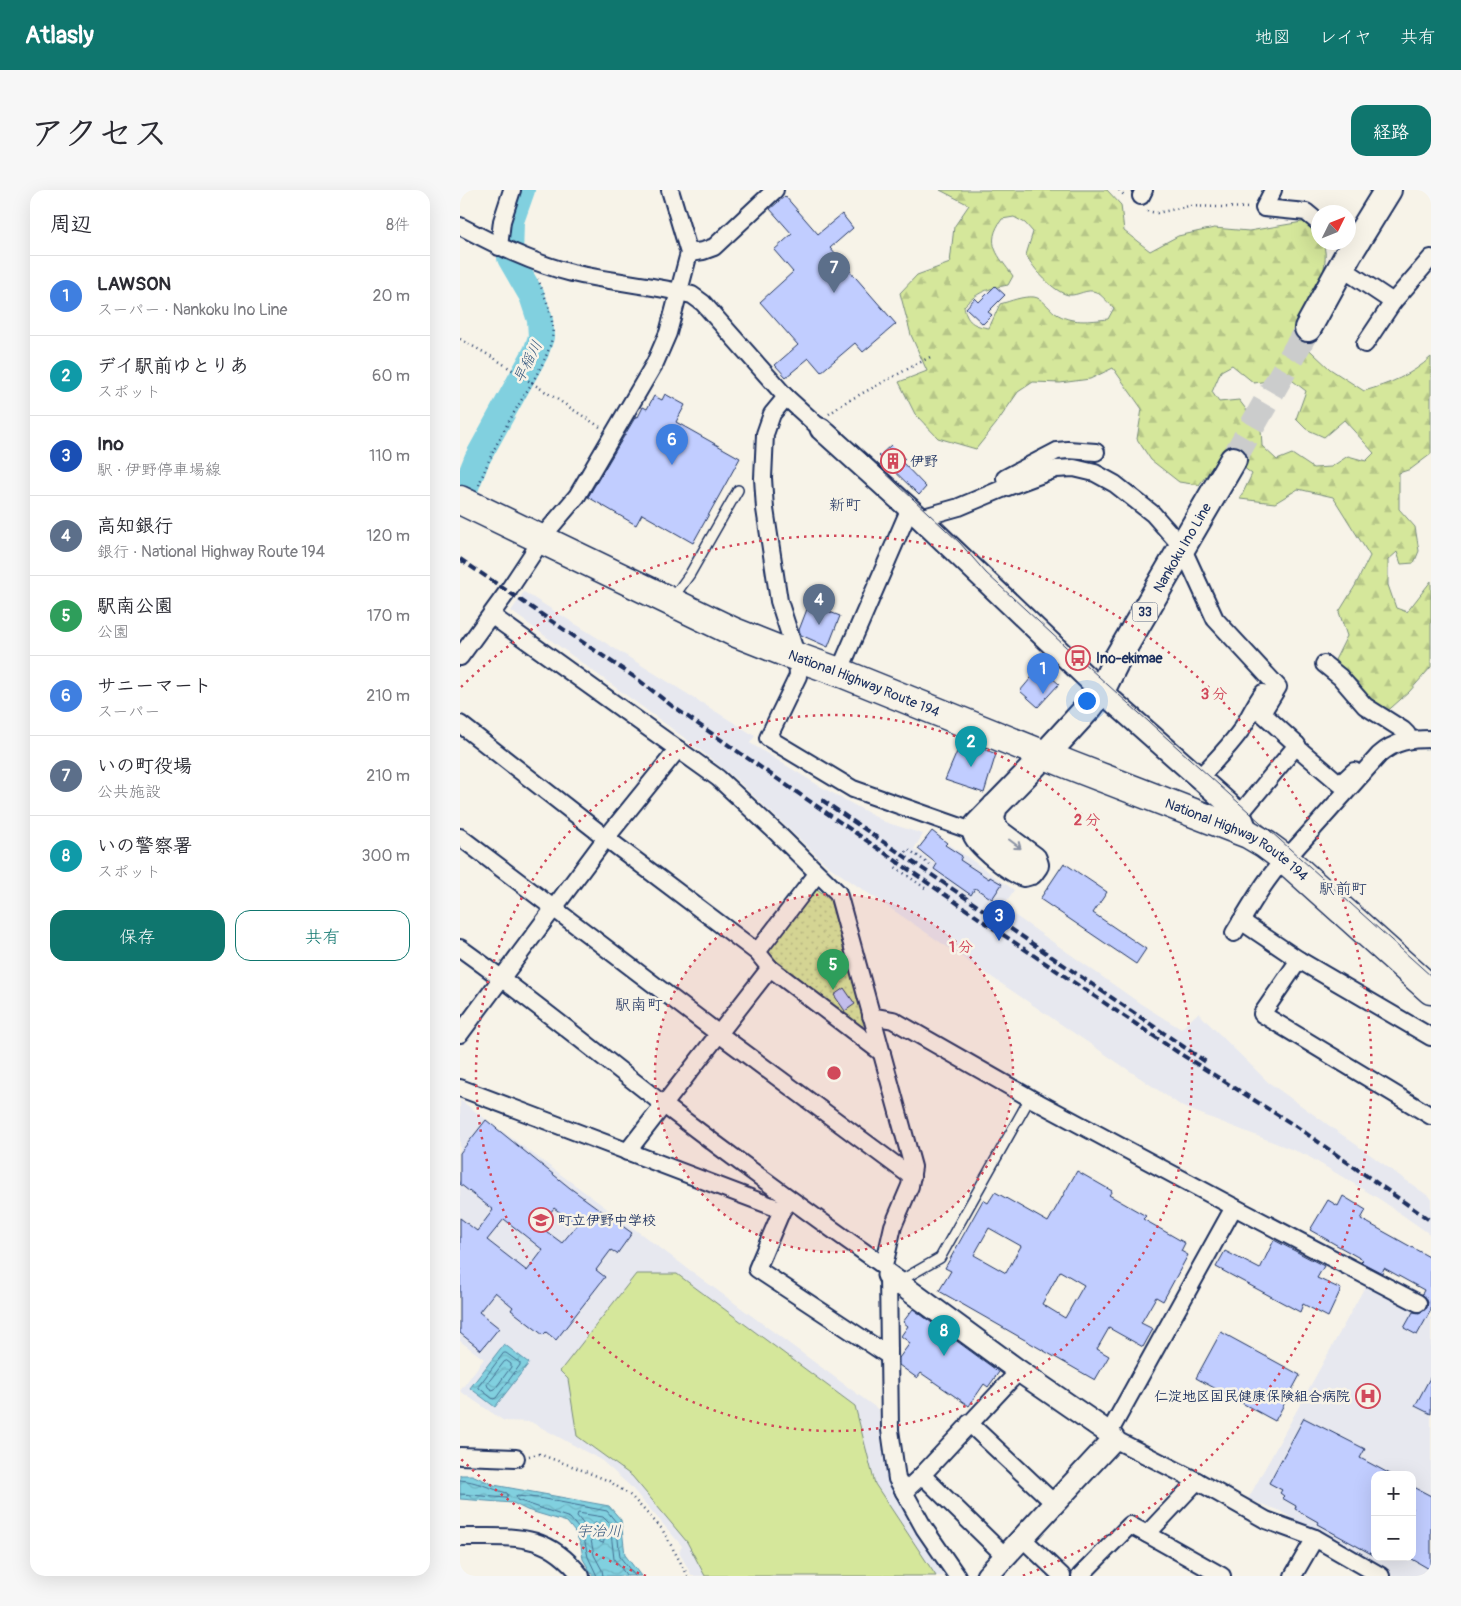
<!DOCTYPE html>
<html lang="ja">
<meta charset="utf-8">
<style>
:root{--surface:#fff;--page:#f7f7f7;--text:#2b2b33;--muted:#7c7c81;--line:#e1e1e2;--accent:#0f766e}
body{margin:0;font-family:Pangolin,"Klee One",sans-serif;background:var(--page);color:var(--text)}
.controls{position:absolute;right:15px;bottom:15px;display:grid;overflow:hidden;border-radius:10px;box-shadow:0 5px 20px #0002}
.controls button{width:45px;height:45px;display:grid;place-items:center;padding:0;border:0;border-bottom:1px solid var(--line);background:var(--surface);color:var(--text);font:25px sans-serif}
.compass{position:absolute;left:851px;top:15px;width:45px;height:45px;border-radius:50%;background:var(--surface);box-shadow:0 5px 20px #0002;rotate:47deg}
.you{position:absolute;left:626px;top:510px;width:18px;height:18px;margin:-12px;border:4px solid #fff;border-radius:50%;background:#1a73e8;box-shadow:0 0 0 8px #1a73e833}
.badge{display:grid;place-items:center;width:32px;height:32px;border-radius:50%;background:var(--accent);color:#fff;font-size:16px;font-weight:700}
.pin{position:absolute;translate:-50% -41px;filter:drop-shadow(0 1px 2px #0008)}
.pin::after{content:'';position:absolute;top:26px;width:18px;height:15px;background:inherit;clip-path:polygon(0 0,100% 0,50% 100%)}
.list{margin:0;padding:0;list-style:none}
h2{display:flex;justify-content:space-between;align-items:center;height:65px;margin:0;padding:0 20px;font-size:21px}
h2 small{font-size:16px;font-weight:400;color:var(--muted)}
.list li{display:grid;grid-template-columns:32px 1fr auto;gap:15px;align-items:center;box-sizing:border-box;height:80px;padding:0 20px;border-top:1px solid var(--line)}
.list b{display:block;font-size:19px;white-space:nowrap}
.list p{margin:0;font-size:16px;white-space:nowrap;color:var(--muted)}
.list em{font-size:16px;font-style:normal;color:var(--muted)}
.actions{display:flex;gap:10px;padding:15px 20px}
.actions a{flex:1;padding:11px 0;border:1px solid var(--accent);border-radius:15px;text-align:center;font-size:18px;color:var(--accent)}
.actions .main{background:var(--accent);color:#fff}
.map{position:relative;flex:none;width:971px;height:1386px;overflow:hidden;border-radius:15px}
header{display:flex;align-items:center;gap:30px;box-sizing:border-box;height:70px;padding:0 25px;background:var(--accent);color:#fff}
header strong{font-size:24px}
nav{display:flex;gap:28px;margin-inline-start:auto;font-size:18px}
.intro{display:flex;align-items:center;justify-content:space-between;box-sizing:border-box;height:120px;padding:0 30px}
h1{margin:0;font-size:35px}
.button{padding:12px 22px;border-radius:15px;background:var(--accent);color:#fff;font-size:18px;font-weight:700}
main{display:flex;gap:30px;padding:0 30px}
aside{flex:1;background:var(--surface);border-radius:15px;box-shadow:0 5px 20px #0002}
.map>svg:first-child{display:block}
.built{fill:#e7e8ef;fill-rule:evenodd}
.forest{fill:url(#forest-firs);stroke:#788b7c;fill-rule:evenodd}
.park{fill:url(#park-dots);stroke:#788b7c}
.pitch{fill:#d5e79b;stroke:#788b7c}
.water{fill:url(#water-waves);stroke:#5890ab}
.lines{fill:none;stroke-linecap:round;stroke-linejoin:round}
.shore{stroke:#446f92;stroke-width:1}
.river{stroke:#81d0df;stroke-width:26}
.building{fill:#c1cdff;stroke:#1b2f5e;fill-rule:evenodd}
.primary-tunnel{stroke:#cbcccc;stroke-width:26;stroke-dasharray:26 13;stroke-linecap:butt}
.service-casing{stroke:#1b2f5e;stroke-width:12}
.minor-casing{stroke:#1b2f5e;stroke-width:20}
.tertiary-casing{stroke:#1b2f5e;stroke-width:25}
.secondary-casing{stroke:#1b2f5e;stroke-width:28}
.primary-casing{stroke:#1b2f5e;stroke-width:30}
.trunk-casing{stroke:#1b2f5e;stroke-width:31}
.path{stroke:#1b2f5e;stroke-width:2.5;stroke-dasharray:1 4;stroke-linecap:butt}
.service{stroke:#f7f3e8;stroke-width:9}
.minor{stroke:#f7f3e8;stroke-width:16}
.tertiary{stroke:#f7f3e8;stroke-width:21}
.secondary{stroke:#f7f3e8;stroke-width:24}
.primary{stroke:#f7f3e8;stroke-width:26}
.trunk{stroke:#f7f3e8;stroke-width:28}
.tram{stroke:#1b2f5e;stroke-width:1}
.rail{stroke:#1b2f5e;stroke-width:4;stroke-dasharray:8 4;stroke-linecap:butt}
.oneway{stroke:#8991a3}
.ring{fill:none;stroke:#d1495b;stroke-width:2.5;stroke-dasharray:2.5 5}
.labels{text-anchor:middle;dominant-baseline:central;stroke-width:5;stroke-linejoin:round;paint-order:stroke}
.shield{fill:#f7f3e8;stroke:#5d6a87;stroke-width:1}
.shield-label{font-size:12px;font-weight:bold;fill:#1b2f5e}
.poi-label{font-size:14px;font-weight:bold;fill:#1b2f5e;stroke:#f7f3e8;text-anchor:start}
.street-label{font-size:14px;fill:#1b2f5e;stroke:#f7f3e8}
.water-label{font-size:15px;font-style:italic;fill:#34577e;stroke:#f7f3e8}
.quarter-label{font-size:16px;fill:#1b2f5e;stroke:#f7f3e8}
.centre{fill:#d1495b;stroke:#f7f3e8;stroke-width:2.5}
.ring-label{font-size:15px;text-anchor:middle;font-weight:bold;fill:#d1495b;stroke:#f7f3e8;stroke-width:5;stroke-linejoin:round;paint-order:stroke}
</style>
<header>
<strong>Atlasly</strong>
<nav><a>地図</a><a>レイヤ</a><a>共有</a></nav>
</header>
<div class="intro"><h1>アクセス</h1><a class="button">経路</a></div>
<main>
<aside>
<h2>周辺<small>8件</small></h2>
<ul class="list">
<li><span class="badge" style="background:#3f7fe0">1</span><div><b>LAWSON</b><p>スーパー · Nankoku Ino Line</p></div><em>20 m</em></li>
<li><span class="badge" style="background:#0f9aa8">2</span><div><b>デイ駅前ゆとりあ</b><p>スポット</p></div><em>60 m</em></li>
<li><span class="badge" style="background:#1a4fb4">3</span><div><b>Ino</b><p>駅 · 伊野停車場線</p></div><em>110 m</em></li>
<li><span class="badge" style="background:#5c6f8a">4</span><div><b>高知銀行</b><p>銀行 · National Highway Route 194</p></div><em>120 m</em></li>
<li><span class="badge" style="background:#2e9e5b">5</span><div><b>駅南公園</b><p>公園</p></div><em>170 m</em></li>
<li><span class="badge" style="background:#3f7fe0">6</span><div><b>サニーマート</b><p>スーパー</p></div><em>210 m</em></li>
<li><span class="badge" style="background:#5c6f8a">7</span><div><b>いの町役場</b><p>公共施設</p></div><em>210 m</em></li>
<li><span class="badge" style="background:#0f9aa8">8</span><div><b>いの警察署</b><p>スポット</p></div><em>300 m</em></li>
</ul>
<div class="actions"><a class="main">保存</a><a>共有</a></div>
</aside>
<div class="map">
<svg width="971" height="1386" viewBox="0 0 971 1386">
<defs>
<pattern id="forest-firs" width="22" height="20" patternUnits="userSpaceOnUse" patternTransform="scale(1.25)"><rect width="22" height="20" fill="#d5e79b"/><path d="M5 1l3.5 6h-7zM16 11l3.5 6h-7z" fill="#b6c688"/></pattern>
<pattern id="park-dots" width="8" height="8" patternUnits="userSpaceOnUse" patternTransform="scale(1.25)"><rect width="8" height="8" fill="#d5e79b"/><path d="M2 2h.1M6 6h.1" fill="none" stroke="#b6c688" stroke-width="1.8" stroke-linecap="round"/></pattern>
<pattern id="water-waves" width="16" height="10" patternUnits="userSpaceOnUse" patternTransform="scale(1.25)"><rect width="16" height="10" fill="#81d0df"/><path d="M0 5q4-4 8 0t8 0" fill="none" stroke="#6fb3c2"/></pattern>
</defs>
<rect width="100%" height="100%" fill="#f7f3e8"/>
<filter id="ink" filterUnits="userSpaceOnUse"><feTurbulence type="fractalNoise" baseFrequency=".02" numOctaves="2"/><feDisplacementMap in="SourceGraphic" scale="10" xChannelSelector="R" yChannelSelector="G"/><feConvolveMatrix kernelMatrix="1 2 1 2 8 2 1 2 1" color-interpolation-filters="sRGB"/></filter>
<g filter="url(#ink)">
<g class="built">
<path d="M64,402L295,546L290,553L358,595L425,632L463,644L454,659L473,673L489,654L554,700L543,717L681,814L721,839L738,823L808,892L971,1008V1045L921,1010L846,965L723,917L368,676L276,589L226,549L51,421Z"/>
<path d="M0,910L419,1220L421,1250L429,1286L451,1336L484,1386H232L219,1362L222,1356L170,1296L141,1270L71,1232L44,1231L0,1201L24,1169L0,1151Z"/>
<path d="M907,1093L971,1128V1386H927L820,1321L788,1309ZM915,1285H952V1367H915Z"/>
</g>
<path class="forest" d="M480,0H647L661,15L664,41L690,61L718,46L754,38L789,41L854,30L858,41V52L863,53C873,77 847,125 837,148L870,179L904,201C929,194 952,185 971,167V264L951,279L939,283V319L955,337L959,361L954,373L941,374L937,362L928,370V395L936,418L947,422L971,391V477L949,502L923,525L909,514L898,492L874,472L887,446L879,422L895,396L910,366L873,307L838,299L815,313L780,309L792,284L764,262L739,295L719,292L691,270L677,249L682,219L653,178L630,189L600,193L573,192L558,202L536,234L516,259L478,248L455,224L439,192L467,181L451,145L440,103L457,85L490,73L494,37L509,15ZM554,27L565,33L573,42L566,65C573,78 594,103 609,105C618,106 627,98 636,102C642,105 648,113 654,118L648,129C629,131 612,134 595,123C589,118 582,108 574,107C562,106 551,111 540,114L529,138C514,136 506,132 504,116C519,101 527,99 548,95L553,86C538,65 524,54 542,29ZM772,175L794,193L829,188L846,201L836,229L846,239L864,247L884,230L914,263L906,271L888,266L871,277L853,278L832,264L817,270L802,256L801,239L779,210L759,212L752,202L761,181Z"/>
<path class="park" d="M356,698L370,710L405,833L400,839L307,766V757Z"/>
<path class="pitch" d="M176,1084H217L395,1216L415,1294L476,1386H245L227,1352L172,1286L117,1246L108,1189L100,1181Z"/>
<g class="water">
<path d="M44,1154L69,1173L35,1217L10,1198Z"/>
<path d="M0,1285H12L34,1295L149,1316L161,1330L165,1365L181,1386H133L123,1369L121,1355L115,1342L107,1332L67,1320L53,1313L0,1309Z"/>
</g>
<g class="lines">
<g class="shore">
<path d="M44,1163H46L60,1173V1175L36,1208L33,1209L19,1198V1196Z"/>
<path d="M47,1171L51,1174V1177L35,1199L32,1200L28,1197L27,1194L44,1172Z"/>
<path d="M0,1290C16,1291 31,1299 47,1303L48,1305L46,1308L0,1304"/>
<path d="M136,1333C145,1335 144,1344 144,1351L143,1353L140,1352L133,1336Z"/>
<path d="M137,1386L128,1367L125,1353L119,1339L110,1328L57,1310L56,1306L79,1308L147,1321L156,1332L160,1367L175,1386"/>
<path d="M143,1386L142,1380L134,1365L131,1350L125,1336L117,1326L118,1323L143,1327L150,1334L154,1369L167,1386"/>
</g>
<path class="river" d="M0,312L17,269L76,162L81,147L80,130L72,106L50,68L51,31L62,0"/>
</g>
<g class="building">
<path d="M325,6L358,44L382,24L393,38L370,58L436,134L403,162L395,153L361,182L349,168L326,187L315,175L338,155L300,112L333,82L314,60L332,44L310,19Z"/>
<path d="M535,96L545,105L528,122L532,125L523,134L506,118L515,108L519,112Z"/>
<path d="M205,204L225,215L216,232L280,268L233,353L182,324L176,335L128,307L176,226L178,227L183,217L187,219L194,206L202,210Z"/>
<path d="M431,255L445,269L442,272L466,297L459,305L419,266Z"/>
<path d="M349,414L380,426L368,457L341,445L339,440Z"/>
<path d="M583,480L599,494L578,517L560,501L576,482L579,484Z"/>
<path d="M502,550L536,564L524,603L485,590Z"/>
<path d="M472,641L487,653L485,655L502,666L500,670L529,689L530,687L542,694L532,709L515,698L511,705L474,679L477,674L458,659Z"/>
<path d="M604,673L647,702L633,723L686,759L676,774L580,709Z"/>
<path d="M384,798L395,814L385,821L374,805Z"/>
<path d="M26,930L110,998L172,1043L157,1064L151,1060L136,1080L145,1087L96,1150L86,1142L83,1145L51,1120L53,1117L35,1102L19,1122L39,1138L21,1160L0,1143V1028L17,1041L33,1020L0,994V963ZM94,1018L117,1035L102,1053L79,1036ZM44,1029L83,1060L67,1081L27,1050Z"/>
<path d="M617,981L652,1001L649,1005L686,1026L683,1029L725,1053L721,1061L728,1065L703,1111L696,1107L681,1133L693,1139L683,1157L649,1138L637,1159L649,1166L635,1190L479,1101L491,1081L485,1078L523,1010L528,1013L535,1002L588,1032ZM529,1038L561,1056L546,1083L514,1065ZM600,1081L624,1095L605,1128L582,1114Z"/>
<path d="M883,1006L906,1020L901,1029L971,1068V1120L957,1145L944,1138L953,1122L959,1123L967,1118L968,1112L962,1104L964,1100L924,1078L922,1083L901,1072L903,1070L850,1040L868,1010L878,1016Z"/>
<path d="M814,1050L864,1076L857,1088L881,1099L868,1127L843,1114L840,1122L756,1077L765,1061L800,1079Z"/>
<path d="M453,1119L539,1182L528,1197L524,1194L509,1216L461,1183L457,1188L439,1175V1168L450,1153L441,1146L448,1136L443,1132Z"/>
<path d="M761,1142L840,1185L815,1231L736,1188Z"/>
<path d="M971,1186V1224L955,1216Z"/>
<path d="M844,1228L905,1259L900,1268L932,1285H915V1366L857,1334L858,1332L835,1319L836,1316L822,1308L824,1306L820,1303L822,1300L809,1293Z"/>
<path d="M952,1296L971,1306V1380L952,1369Z"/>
</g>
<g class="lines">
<path class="primary-tunnel" d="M773,270L848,138"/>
<defs>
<g id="service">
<path d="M212,409L230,384L278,300"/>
<path d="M438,1092L480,1068L570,908"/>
</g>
<g id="minor">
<path d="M813,0L804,18L846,22L858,32"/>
<path d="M681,6L684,0"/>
<path d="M0,36C36,55 72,73 112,83C152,92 193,95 232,105L243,113L326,207L361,239"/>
<path d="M39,57L42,31L52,0"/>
<path d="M229,63L243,61L254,57L315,0"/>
<path d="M882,78L933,112"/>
<path d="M905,154L933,112L971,68"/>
<path d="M326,207L312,224L305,244L303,288L305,319L319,411L337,467L338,486L308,548L393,599L515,642"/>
<path d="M545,288L597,261L608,260L636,262"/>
<path d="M460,328L499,317L542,299L596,279L614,278L635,283L655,294L693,324L722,357L755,429L818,497L802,523L837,555L780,624"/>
<path d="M31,425L258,588L318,644L378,703L453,977L450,996L433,1036L424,1076"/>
<path d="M0,467L48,401L89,339L117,306L195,173L208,143L229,63L210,0"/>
<path d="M864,474L880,487L905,516L943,540L947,544L948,550"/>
<path d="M379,482L450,318"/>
<path d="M0,534L146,648L297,762L310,778L422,863"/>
<path d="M837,555L839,559L880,594L894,581"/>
<path d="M740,587C754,572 769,557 781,540C789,528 794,515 803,503"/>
<path d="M0,647L259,844L452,987"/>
<path d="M781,731L839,770"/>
<path d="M774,743C792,714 809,681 836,658L919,565C935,551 950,549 971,549"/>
<path d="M0,758C70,808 136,862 204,915C276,970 350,1024 424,1076L428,1085L430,1240L437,1289L464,1338L497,1386"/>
<path d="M297,762L357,684"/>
<path d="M411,826L433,830L570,908L774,1017L649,1243"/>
<path d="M0,844L146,648L218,559"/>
<path d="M971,847L839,770L802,824L971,926"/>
<path d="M0,898L322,1020"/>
<path d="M167,962L310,778"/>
<path d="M329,1012L322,1020L297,1079L429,1166"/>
<path d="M774,1017L958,1113"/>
<path d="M509,1233L594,1313"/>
<path d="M654,1249L737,1291L806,1330L855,1348L921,1386"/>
<path d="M0,1266L56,1268"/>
<path d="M462,1285L545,1366"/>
<path d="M444,1302L462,1285L559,1181"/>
<path d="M687,1344L762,1386"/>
<path d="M0,1347C52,1348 85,1340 121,1386"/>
<path d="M562,1348L602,1386"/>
<path d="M620,1386L670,1335L687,1344L737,1291"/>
<path d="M833,1386L855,1348"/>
</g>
<g id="tertiary">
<path d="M361,239L460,328L641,501L780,624L788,644"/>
<path d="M428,1085L559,1181L649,1243L654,1249L527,1386"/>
</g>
<path id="secondary" d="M535,616L532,628L535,640L574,669L576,675L571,682C570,682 565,684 564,684C554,682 517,653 515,643C515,642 516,636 517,635L585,565"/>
<g id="primary">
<path d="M848,138L888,65L928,0"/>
<path id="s1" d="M585,565L630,516L641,501L657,469L773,270"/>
</g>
<g id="trunk">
<path id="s2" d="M0,310L274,442L337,467L379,482L612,576L788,644L805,654L824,668L971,800"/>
</g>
</defs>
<use href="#service" class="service-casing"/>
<use href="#minor" class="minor-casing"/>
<use href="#tertiary" class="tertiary-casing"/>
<use href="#secondary" class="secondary-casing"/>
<use href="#primary" class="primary-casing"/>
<use href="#trunk" class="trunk-casing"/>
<g class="path">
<path d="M659,0L666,7"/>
<path d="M687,21L697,23L729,16L790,18"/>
<path d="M0,149L34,168L72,193C99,145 98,139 78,89"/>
<path d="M369,224L386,212L472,166"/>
<path d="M19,295C32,259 52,225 72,193L140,237"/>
<path d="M465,698L435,677L448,659L473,677"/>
<path d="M69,1266L79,1264L117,1278L149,1291L171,1306L202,1339L228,1386"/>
</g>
<use href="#service" class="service"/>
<use href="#minor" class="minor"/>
<use href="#tertiary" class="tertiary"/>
<use href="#secondary" class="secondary"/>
<use href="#primary" class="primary"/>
<use href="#trunk" class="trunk"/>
<path class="tram" d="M373,234L500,353L526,383L618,468L971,786"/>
<g class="rail">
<path d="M0,369L180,491L212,516L536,740L719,863L837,937L971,1031"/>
<path d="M362,610L746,872"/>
</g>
</g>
<defs><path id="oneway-shaft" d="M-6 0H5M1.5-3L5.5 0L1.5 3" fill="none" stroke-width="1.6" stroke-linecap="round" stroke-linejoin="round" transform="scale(1.25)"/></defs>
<use class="oneway" href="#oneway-shaft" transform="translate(555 654) rotate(37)"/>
</g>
<circle cx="374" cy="883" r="179" fill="#d1495b" fill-opacity=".12"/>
<g class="ring">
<circle cx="374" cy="883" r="179"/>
<circle cx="374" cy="883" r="358"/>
<path d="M186 1386A537 537 0 0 1 1 1269M1 497A537 537 0 1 1 562 1386"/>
</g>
<defs>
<symbol id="building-ring" viewBox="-11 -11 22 22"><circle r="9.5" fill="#f7f3e8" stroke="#d1495b" stroke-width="1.5"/><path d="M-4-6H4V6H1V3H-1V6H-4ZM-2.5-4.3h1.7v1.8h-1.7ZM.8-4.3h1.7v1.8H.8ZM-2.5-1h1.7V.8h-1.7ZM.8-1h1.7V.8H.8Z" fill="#d1495b"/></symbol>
<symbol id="bus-ring" viewBox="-11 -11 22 22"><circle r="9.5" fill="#f7f3e8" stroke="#d1495b" stroke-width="1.5"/><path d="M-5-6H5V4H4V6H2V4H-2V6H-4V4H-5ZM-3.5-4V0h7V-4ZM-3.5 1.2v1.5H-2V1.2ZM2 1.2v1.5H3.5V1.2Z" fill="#d1495b"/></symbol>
<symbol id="school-ring" viewBox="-11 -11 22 22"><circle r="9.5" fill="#f7f3e8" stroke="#d1495b" stroke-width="1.5"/><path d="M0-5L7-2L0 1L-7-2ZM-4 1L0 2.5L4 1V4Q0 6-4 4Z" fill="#d1495b"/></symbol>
<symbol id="hospital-ring" viewBox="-11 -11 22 22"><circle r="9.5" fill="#f7f3e8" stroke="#d1495b" stroke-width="1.5"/><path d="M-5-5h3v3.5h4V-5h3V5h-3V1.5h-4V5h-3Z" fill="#d1495b"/></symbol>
</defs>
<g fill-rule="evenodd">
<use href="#building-ring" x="419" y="257" width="28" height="28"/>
<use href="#bus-ring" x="604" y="454" width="28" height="28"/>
<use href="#school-ring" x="67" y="1016" width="28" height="28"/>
<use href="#hospital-ring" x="894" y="1192" width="28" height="28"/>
</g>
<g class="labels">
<rect class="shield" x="672.5" y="412.5" width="25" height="19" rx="4"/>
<g class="shield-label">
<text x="685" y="422">33</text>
</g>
<g class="poi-label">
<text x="450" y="271">伊野</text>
<text x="636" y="468">Ino-ekimae</text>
<text x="98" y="1030">町立伊野中学校</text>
<text x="890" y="1206" text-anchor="end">仁淀地区国民健康保険組合病院</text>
</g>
<g class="street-label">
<text stroke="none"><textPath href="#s1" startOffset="250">Nankoku Ino Line</textPath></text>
<text stroke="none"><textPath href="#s2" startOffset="444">National Highway Route 194</textPath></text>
<text stroke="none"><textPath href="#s2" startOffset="849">National Highway Route 194</textPath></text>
</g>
<g class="water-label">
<text transform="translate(68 172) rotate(-63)">早稲川</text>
<text x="139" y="1341">宇治川</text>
</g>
<g class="quarter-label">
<text x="385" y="315">新町</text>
<text x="883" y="699">駅前町</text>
<text x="179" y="815">駅南町</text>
</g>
</g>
<circle cx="374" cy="883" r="8" class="centre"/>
<g class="ring-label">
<text x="754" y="509">3 分</text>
<text x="627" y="635">2 分</text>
<text x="501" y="762">1 分</text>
</g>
</svg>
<div class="controls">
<button>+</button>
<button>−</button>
</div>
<svg class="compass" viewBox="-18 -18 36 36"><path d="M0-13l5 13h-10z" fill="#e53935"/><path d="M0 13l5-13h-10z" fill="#7c7c81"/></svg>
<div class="you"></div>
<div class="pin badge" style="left:583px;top:504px;background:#3f7fe0">1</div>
<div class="pin badge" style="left:511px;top:577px;background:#0f9aa8">2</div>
<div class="pin badge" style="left:539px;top:751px;background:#1a4fb4">3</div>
<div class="pin badge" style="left:359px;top:435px;background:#5c6f8a">4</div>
<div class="pin badge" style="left:373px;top:800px;background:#2e9e5b">5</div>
<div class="pin badge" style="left:212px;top:275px;background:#3f7fe0">6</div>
<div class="pin badge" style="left:374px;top:103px;background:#5c6f8a">7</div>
<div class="pin badge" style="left:484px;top:1166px;background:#0f9aa8">8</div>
</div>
</main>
